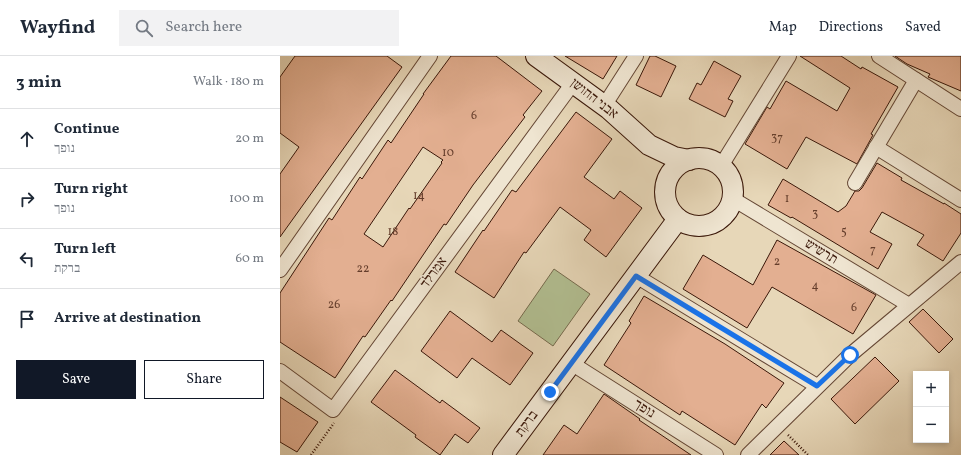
<!DOCTYPE html>
<meta charset="utf-8">
<style>
:root{--surface:#fff;--page:#f2f2f3;--text:#1f2937;--muted:#747a83;--line:#e0e1e3;--accent:#111827}
body{margin:0;font-family:Vollkorn,"Frank Ruhl Libre",serif;background:var(--page);color:var(--text)}
.controls{position:absolute;right:12px;bottom:12px;display:grid;overflow:hidden;border-radius:0px;box-shadow:0 2px 6px #0003}
.controls button{width:36px;height:36px;display:grid;place-items:center;padding:0;border:0;border-bottom:1px solid var(--line);background:var(--surface);color:var(--text);font:20px sans-serif}
.stop{position:absolute;width:12px;height:12px;margin:-9px;border:3px solid #1a73e8;border-radius:50%;background:#fff}
.stop.end{background:#1a73e8;border-color:#fff;box-shadow:0 1px 4px #0008}
.list{margin:0;padding:0;list-style:none}
h2{display:flex;justify-content:space-between;align-items:center;height:52px;margin:0;padding:0 16px;font-size:17px}
h2 small{font-size:13px;font-weight:400;color:var(--muted)}
.list li{display:grid;grid-template-columns:26px 1fr auto;gap:12px;align-items:center;box-sizing:border-box;height:60px;padding:0 16px;border-top:1px solid var(--line)}
.list b{display:block;font-size:15px;white-space:nowrap}
.list p{margin:0;font-size:13px;white-space:nowrap;color:var(--muted)}
.list em{font-size:13px;font-style:normal;color:var(--muted)}
.actions{display:flex;gap:8px;padding:12px 16px}
.actions a{flex:1;padding:9px 0;border:1px solid var(--accent);border-radius:0px;text-align:center;font-size:14px;color:var(--accent)}
.actions .main{background:var(--accent);color:#fff}
.icon{flex:none;width:22px;height:22px;fill:none;stroke:currentColor;stroke-width:2;stroke-linecap:round;stroke-linejoin:round}
.map{position:relative;flex:none;width:681px;height:399px;overflow:hidden}
header{display:flex;align-items:center;gap:24px;box-sizing:border-box;height:56px;padding:0 20px;background:var(--surface);border-bottom:1px solid var(--line)}
header strong{font-size:19px}
nav{display:flex;gap:22px;margin-inline-start:auto;font-size:14px}
.search{width:280px;height:36px;background:var(--page);display:flex;align-items:center;gap:10px;box-sizing:border-box;padding:0 14px;border-radius:0px;color:var(--muted);font-size:15px}
main{display:flex}
aside{flex:1;background:var(--surface)}
.map>svg:first-child{display:block}
.green{fill:#b2bf92;stroke:#766b4e}
.building{fill:#e3af91;stroke:#3a1709;fill-rule:evenodd}
.lines{fill:none;stroke-linecap:round;stroke-linejoin:round}
.street-casing{stroke:#654735;stroke-width:16}
.secondary-casing{stroke:#3a1709;stroke-width:22}
.path{stroke:#3a1709;stroke-width:2.5;stroke-dasharray:1 2;stroke-linecap:butt}
.street{stroke:#efe5d1;stroke-width:14}
.secondary{stroke:#efe5d1;stroke-width:20}
.route{stroke:#1a73e8;stroke-width:5}
.labels{text-anchor:middle;dominant-baseline:central;stroke-width:3;stroke-linejoin:round;paint-order:stroke}
.number-label{font-size:12px;fill:#643d2b}
.street-label{font-size:14px;fill:#3a1709;stroke:#efe5d1}
</style>
<header>
<strong>Wayfind</strong>
<div class="search"><svg class="icon" aria-label="search" viewBox="0 0 24 24"><circle cx="10" cy="10" r="6"/><path d="M15 15l6 6"/></svg>Search here</div>
<nav><a>Map</a><a>Directions</a><a>Saved</a></nav>
</header>
<main>
<aside>
<h2>3 min<small>Walk · 180 m</small></h2>
<ul class="list">
<li><svg class="icon" aria-label="ahead" viewBox="0 0 24 24"><path d="M12 20V5M6 11l6-6 6 6"/></svg><div><b>Continue</b><p>נופך</p></div><em>20 m</em></li>
<li><svg class="icon" aria-label="right" viewBox="0 0 24 24"><path d="M7 20v-9h11M14 6l5 5-5 5"/></svg><div><b>Turn right</b><p>נופך</p></div><em>100 m</em></li>
<li><svg class="icon" aria-label="left" viewBox="0 0 24 24"><path d="M17 20v-9H6M10 6l-5 5 5 5"/></svg><div><b>Turn left</b><p>ברקת</p></div><em>60 m</em></li>
<li><svg class="icon" aria-label="arrive" viewBox="0 0 24 24"><path d="M6 21V4h12l-3 4 3 4H6"/></svg><div><b>Arrive at destination</b></div></li>
</ul>
<div class="actions"><a class="main">Save</a><a>Share</a></div>
</aside>
<div class="map">
<svg width="681" height="399" viewBox="0 0 681 399">
<rect width="100%" height="100%" fill="#e7d7b8"/>
<filter id="stains"><feTurbulence type="fractalNoise" baseFrequency=".005" numOctaves="4"/><feColorMatrix values="0 0 0 0 .2 0 0 0 0 .09 0 0 0 0 .02 0 0 0 .5 -.17"/></filter>
<radialGradient id="worn" r=".72"><stop offset=".6" stop-color="#630" stop-opacity="0"/><stop offset="1" stop-color="#630" stop-opacity=".3"/></radialGradient>
<path class="green" d="M274,213L310,238L273,290L238,265Z"/>
<g class="building">
<path d="M15,0H107L122,11L0,181V118L19,91L0,77V21Z"/>
<path d="M171,0H216L262,35L243,59L245,61L193,129L166,169L164,168L112,245L111,244L85,281L83,280L55,322L0,286V237L49,162L52,164L80,121L82,123L108,84L111,87L144,38H143ZM143,91L163,104L161,106L162,107L130,153L129,152L103,191L84,178Z"/>
<path d="M285,0H337L323,23Z"/>
<path d="M370,0H375L396,10L381,41L356,29Z"/>
<path d="M520,0H561L581,13L582,11L618,31L591,78L593,79L577,108L526,81L507,113L465,88L487,51L490,53L506,25L557,55L570,32Z"/>
<path d="M615,0H681V35L648,21L650,18L627,8Z"/>
<path d="M434,5L461,20L448,43L453,45L445,61L409,43L417,27L421,29Z"/>
<path d="M296,56L332,83L304,121L334,143L340,135L362,152L326,201L304,184L311,174L280,151L246,197L244,196L214,242L175,216L203,174L204,175L232,134L236,136Z"/>
<path d="M597,107L622,122L621,124L664,148V147L681,158V177L663,205L637,189L644,179L602,156L590,176L612,188L598,213L512,161L511,162L488,149L503,123L558,156L566,150L575,135H579L582,132Z"/>
<path d="M497,184L596,239L573,278L492,231L467,272L403,233L423,199L473,229Z"/>
<path d="M364,240L445,288L504,327L486,352L482,348L455,389L402,355L400,359L324,309L351,267L349,265Z"/>
<path d="M643,253L673,283L659,297L629,266Z"/>
<path d="M170,255L212,286L221,274L253,297L230,329L192,302L177,322L141,295Z"/>
<path d="M595,301L619,325L575,368L551,343Z"/>
<path d="M115,314L160,347L162,344L200,372L188,387L175,378L160,399L135,381L136,379L91,346Z"/>
<path d="M324,338L360,363L359,364L411,399H263L284,369L297,378Z"/>
<path d="M0,341L38,366L17,396L0,386Z"/>
<path d="M504,385L519,399H490Z"/>
</g>
<g class="lines">
<defs>
<g id="street">
<path d="M599,0L681,53"/>
<path d="M324,50L356,0"/>
<path d="M596,91L681,144"/>
<path d="M441,110L509,0"/>
<path d="M575,127L636,24"/>
<path d="M453,143L629,249"/>
<path d="M0,214L150,0"/>
<path d="M356,220L537,330"/>
<path d="M291,307L436,399"/>
<path d="M0,315L53,354L293,27"/>
<path d="M468,399L570,299L681,206"/>
</g>
<g id="secondary">
<path d="M256,0L329,53L369,89L394,101L409,104"/>
<circle cx="419" cy="136" r="34"/>
<path d="M223,399L398,163"/>
</g>
</defs>
<use href="#street" class="street-casing"/>
<use href="#secondary" class="secondary-casing"/>
<g class="path">
<path d="M508,379L528,399"/>
<path d="M31,399L54,367"/>
</g>
<use href="#street" class="street"/>
<use href="#secondary" class="secondary"/>
</g>
<g class="lines">
<path class="route" d="M270,336L356,220L537,330L570,299"/>
</g>
<g class="labels">
<g class="number-label">
<text x="194" y="60">6</text>
<text x="497" y="82">37</text>
<text x="168" y="97">10</text>
<text x="139" y="140">14</text>
<text x="507" y="143">1</text>
<text x="535" y="158">3</text>
<text x="113" y="176">18</text>
<text x="564" y="176">5</text>
<text x="593" y="194">7</text>
<text x="497" y="206">2</text>
<text x="83" y="213">22</text>
<text x="535" y="230">4</text>
<text x="54" y="249">26</text>
<text x="574" y="252">6</text>
</g>
<g class="street-label">
<text transform="translate(314 43) rotate(38)">אבני החושן</text>
<text transform="translate(541 196) rotate(31)">תרשיש</text>
<text transform="translate(154 217) rotate(-54)">אמרלד</text>
<text transform="translate(364 353) rotate(32)">נופך</text>
<text transform="translate(247 368) rotate(-54)">ברקת</text>
</g>
</g>
<rect width="100%" height="100%" filter="url(#stains)"/>
<rect width="100%" height="100%" fill="url(#worn)"/>
</svg>
<div class="controls">
<button>+</button>
<button>−</button>
</div>
<div class="stop" style="left:570px;top:299px"></div>
<div class="stop end" style="left:270px;top:336px"></div>
</div>
</main>
